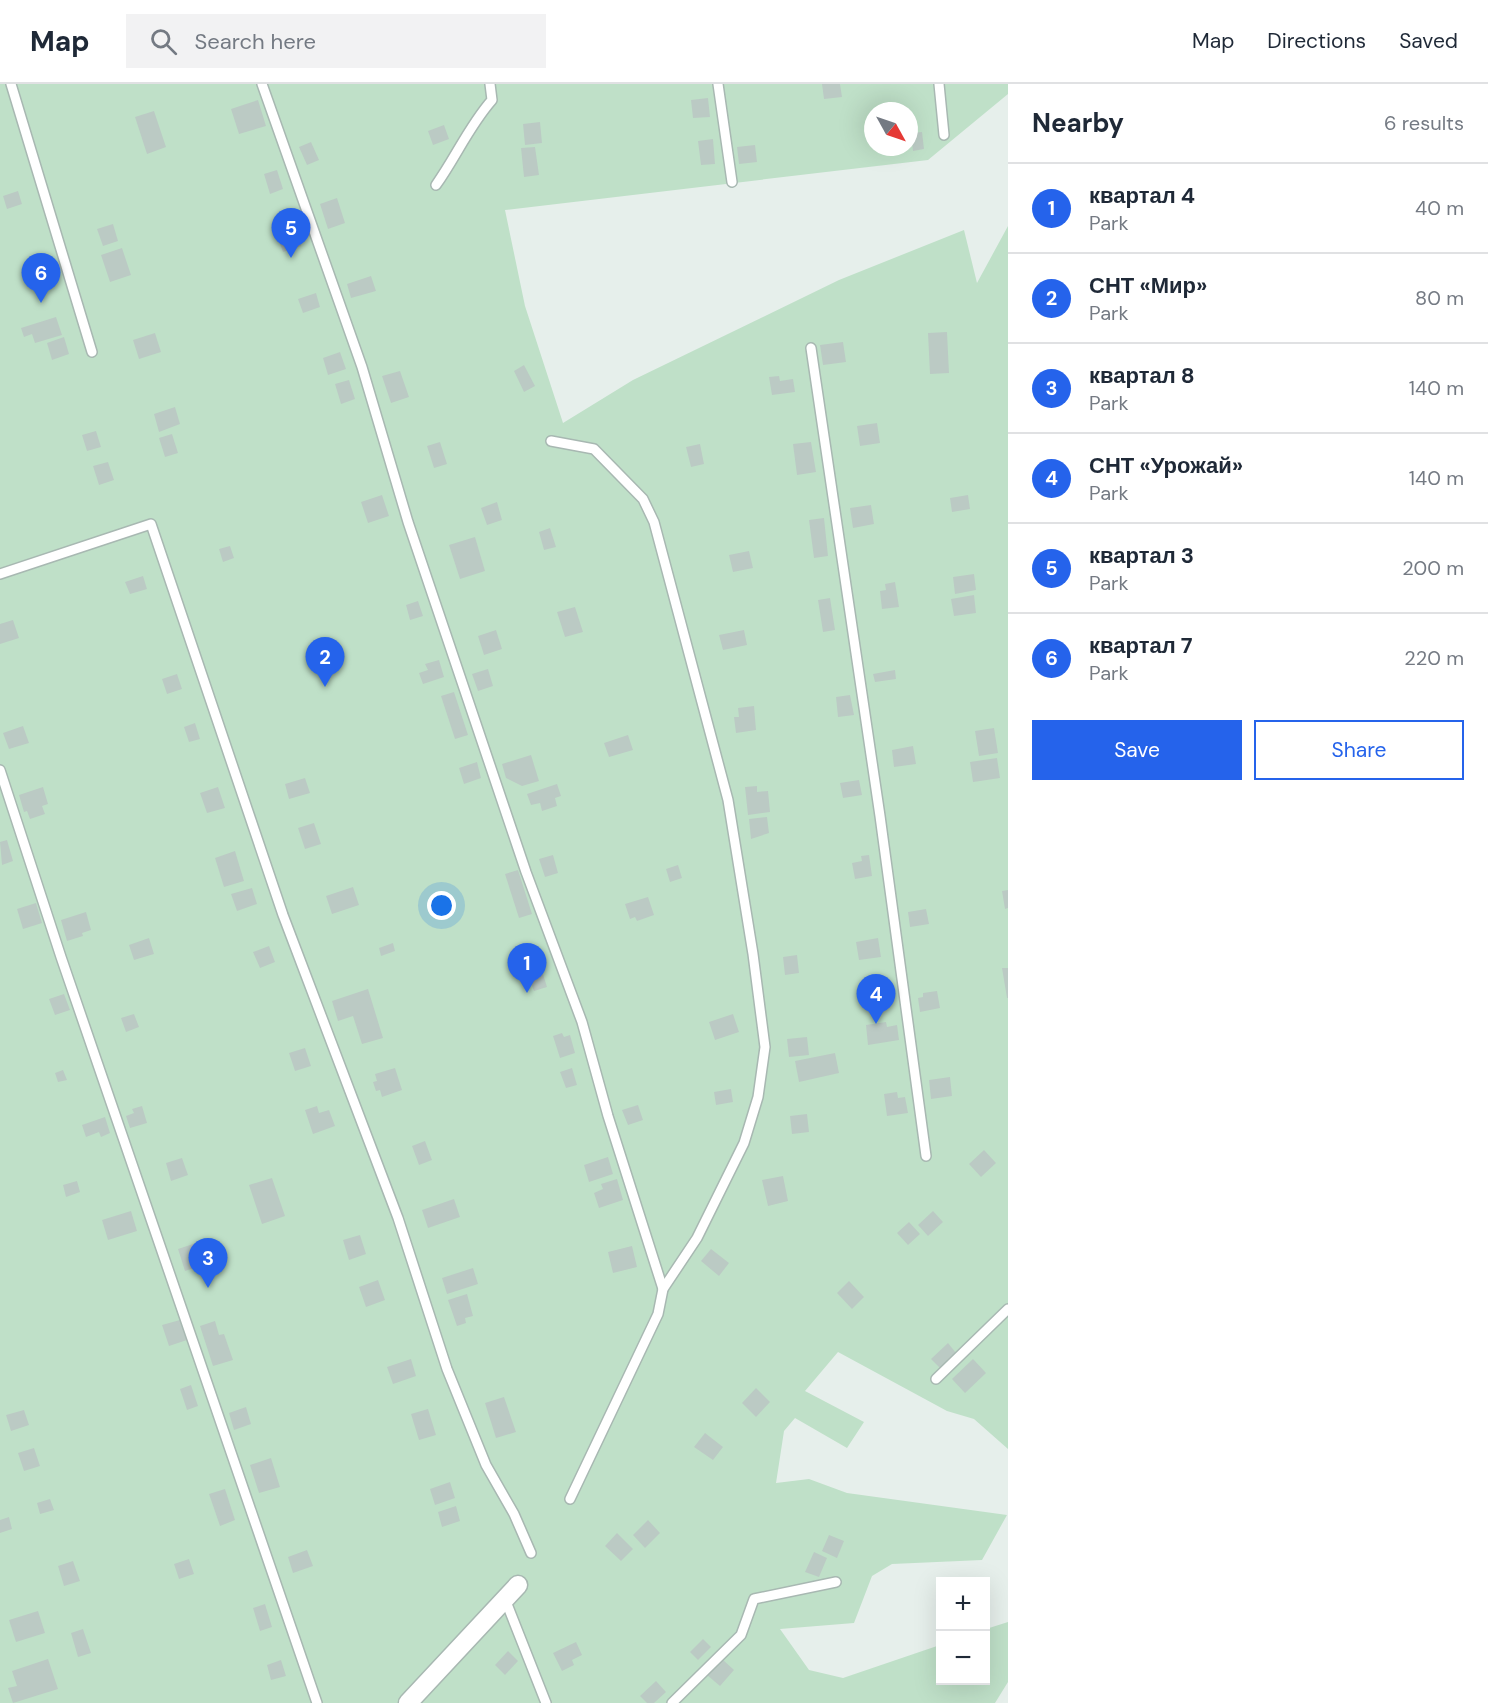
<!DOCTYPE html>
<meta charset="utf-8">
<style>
:root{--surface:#fff;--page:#f2f2f3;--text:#1f2937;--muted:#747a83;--line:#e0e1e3;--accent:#2563eb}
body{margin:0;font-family:"DM Sans",sans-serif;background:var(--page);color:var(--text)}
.controls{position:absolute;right:18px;bottom:18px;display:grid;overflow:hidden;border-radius:0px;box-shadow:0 6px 24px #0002}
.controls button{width:54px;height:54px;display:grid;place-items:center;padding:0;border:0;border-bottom:2px solid var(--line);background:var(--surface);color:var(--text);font:30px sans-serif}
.compass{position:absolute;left:864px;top:18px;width:54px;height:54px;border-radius:50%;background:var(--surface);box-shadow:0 6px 24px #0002;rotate:130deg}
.you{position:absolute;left:442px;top:822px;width:21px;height:21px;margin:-15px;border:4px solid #fff;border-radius:50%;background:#1a73e8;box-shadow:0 0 0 9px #1a73e833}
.badge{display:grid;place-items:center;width:39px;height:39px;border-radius:50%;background:var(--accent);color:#fff;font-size:20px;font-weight:700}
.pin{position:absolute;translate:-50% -50px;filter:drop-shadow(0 2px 3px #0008)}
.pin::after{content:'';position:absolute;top:32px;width:21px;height:18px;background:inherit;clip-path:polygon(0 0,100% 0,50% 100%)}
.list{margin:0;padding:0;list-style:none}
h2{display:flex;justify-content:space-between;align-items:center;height:78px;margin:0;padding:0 24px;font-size:26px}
h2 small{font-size:20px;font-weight:400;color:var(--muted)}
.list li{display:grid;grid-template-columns:39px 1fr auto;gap:18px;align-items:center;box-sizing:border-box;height:90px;padding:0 24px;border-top:2px solid var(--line)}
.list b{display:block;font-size:22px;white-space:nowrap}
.list p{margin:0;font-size:20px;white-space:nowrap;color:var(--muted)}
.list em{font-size:20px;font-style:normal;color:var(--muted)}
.actions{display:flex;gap:12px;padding:18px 24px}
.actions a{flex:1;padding:14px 0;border:2px solid var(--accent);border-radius:0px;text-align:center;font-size:21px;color:var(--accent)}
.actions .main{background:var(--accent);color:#fff}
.icon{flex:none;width:33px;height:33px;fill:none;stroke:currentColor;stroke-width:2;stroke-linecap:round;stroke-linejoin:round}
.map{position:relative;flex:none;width:1008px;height:1619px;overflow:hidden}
header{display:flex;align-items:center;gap:36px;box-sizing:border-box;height:84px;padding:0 30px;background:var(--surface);border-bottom:2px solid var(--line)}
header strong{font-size:28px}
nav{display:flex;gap:33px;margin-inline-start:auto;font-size:21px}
.search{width:420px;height:54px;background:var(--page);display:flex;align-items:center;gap:15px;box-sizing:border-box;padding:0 21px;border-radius:0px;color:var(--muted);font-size:22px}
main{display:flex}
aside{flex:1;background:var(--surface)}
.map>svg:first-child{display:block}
.green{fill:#bfe0c8;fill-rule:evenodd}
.building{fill:#bbcac4}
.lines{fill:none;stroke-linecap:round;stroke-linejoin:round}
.service-casing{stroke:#a8b8b2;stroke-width:12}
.minor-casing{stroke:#a8b8b2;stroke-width:21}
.service{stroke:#fff;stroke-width:9}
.minor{stroke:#fff;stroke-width:18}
</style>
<header>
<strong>Map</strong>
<div class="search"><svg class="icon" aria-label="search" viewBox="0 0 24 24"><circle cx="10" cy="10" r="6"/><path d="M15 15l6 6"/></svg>Search here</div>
<nav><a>Map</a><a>Directions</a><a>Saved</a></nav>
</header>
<main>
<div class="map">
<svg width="1008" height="1619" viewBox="0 0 1008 1619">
<rect width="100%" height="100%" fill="#e6efeb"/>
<path class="green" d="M0,0H1008V10L928,76L505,126L525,222L563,339L633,296L839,196L964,146L977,199L1008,142V1365L974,1335L947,1327L838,1268L805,1307L864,1338L847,1364L795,1334L784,1347L776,1399L809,1395L847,1409L1007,1431L982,1476L892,1480L872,1492L854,1539L780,1545L809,1586L843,1594L940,1561V1596H986V1545L1008,1538V1598L995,1619H0ZM873,27H909V63H873Z"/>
<g class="building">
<path d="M822,0H840L842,13L824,15Z"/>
<path d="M708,14L710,33L693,34L691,16Z"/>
<path d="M258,16L266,42L239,50L231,25Z"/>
<path d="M154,27L166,63L147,70L135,33Z"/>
<path d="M540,38L542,59L525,61L523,40Z"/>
<path d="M444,41L449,55L433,61L428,47Z"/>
<path d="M922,48L924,65L913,67L911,49Z"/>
<path d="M713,55L715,80L701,81L698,57Z"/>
<path d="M311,58L319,76L307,81L299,63Z"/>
<path d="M755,61L757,78L739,80L737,63Z"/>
<path d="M535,63L539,91L524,93L521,64Z"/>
<path d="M277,86L283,105L270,110L264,90Z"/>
<path d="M18,107L22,120L7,125L3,112Z"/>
<path d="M337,114L345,139L328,145L320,120Z"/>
<path d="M113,140L118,157L103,162L97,145Z"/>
<path d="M294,140L301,162L283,168L275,146Z"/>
<path d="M122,164L131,191L110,198L101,171Z"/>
<path d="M371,192L376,207L351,214L347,200Z"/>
<path d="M316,209L320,223L303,229L298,215Z"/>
<path d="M56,233L62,251L35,259L32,250L24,253L21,244Z"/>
<path d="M947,248L949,289L930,290L928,249Z"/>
<path d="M155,249L161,268L139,275L133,256Z"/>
<path d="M64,253L69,270L52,276L47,259Z"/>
<path d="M843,258L846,278L823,281L820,261Z"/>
<path d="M340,268L346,285L328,291L323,274Z"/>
<path d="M524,281L535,302L524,308L514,287Z"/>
<path d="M400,287L409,313L391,319L382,292Z"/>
<path d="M779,292L780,297L793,295L795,308L772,311L769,293Z"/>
<path d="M349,296L355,315L341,320L335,300Z"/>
<path d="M175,323L180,340L159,348L154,330Z"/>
<path d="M877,339L880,359L860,362L857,342Z"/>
<path d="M96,347L101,363L87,367L82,351Z"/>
<path d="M172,350L178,369L165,373L159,354Z"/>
<path d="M440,358L447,380L434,384L427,362Z"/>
<path d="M811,358L816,388L797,391L793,360Z"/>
<path d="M700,360L704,380L691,383L686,363Z"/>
<path d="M108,378L114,396L99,401L93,382Z"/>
<path d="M382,411L389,432L368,439L361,418Z"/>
<path d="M968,411L970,425L952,428L950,414Z"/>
<path d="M497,418L502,436L487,441L481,424Z"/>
<path d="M871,421L874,440L853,444L850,424Z"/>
<path d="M824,434L828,472L814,474L809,436Z"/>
<path d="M550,444L556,463L544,466L539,448Z"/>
<path d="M475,453L485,487L460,495L449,461Z"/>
<path d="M230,462L234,474L223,478L219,465Z"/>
<path d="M749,467L753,484L733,488L729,471Z"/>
<path d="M974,490L976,506L955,510L953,493Z"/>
<path d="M143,492L147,505L130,510L125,498Z"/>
<path d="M895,498L899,523L882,525L880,507L886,506L885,500Z"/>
<path d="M974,511L976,529L954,532L951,515Z"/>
<path d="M830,514L835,546L823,548L818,516Z"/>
<path d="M418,517L423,532L410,536L406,521Z"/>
<path d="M575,523L583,548L565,553L557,528Z"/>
<path d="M13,536L19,554L0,560V540Z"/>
<path d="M496,546L502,565L484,571L478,552Z"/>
<path d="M744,546L747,561L723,566L719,551Z"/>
<path d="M439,576L444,593L423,600L419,589L428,586L425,580Z"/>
<path d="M488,585L493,602L478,607L472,590Z"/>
<path d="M895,586L896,595L875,598L873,590Z"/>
<path d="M177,590L182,605L167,610L162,595Z"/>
<path d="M454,608L468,651L455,655L441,612Z"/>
<path d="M850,611L854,631L838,633L836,613Z"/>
<path d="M754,622L756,646L736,649L734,633H739L738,624Z"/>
<path d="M195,639L200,655L189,658L184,643Z"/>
<path d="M23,642L29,659L9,665L3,649Z"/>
<path d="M994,644L998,669L979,672L975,647Z"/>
<path d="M628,651L633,666L609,673L604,659Z"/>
<path d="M913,662L916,680L894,683L892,666Z"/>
<path d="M531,671L539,697L522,702L506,694L502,680Z"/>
<path d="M997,674L1000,694L973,698L970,678Z"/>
<path d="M477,678L481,694L464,700L459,684Z"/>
<path d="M305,694L310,709L289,715L285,700Z"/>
<path d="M859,696L862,711L843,714L840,699Z"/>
<path d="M557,700L561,712L555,714L557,722L542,727L540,719L531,721L527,710Z"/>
<path d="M757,702V708L768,707L770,728L748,731L745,703Z"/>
<path d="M43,703L48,720L42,722L45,730L30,735L27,727L24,728L19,711Z"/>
<path d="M218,703L225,724L207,729L200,709Z"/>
<path d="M767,733L769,749L751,755L749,735Z"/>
<path d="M314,739L321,760L305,765L298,744Z"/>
<path d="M7,756L13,777L2,781L0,758Z"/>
<path d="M235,767L244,797L224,803L215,774Z"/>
<path d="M553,771L558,789L545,793L539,775Z"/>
<path d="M869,771L872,792L855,795L852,779L862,777L861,772Z"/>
<path d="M678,781L682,794L670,798L666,785Z"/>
<path d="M518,786L532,830L519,834L505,790Z"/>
<path d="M353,803L359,821L332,830L326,812Z"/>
<path d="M252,804L257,820L237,827L231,810Z"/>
<path d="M1008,806V824L1005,825L1002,807Z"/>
<path d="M648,813L654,831L637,837L635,833L630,835L625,820Z"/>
<path d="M36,819L42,839L23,845L17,825Z"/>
<path d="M926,825L929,840L910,843L908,828Z"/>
<path d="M86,828L91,846L82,849L83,852L67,857L61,836Z"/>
<path d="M149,854L154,870L134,876L129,861Z"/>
<path d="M878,854L881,873L859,876L856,858Z"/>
<path d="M393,859L395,867L381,872L379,864Z"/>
<path d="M269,862L275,878L260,884L253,868Z"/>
<path d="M797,871L799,889L785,891L783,873Z"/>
<path d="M1002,884H1008V914H1007Z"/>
<path d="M542,887L547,903L534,907L528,891Z"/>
<path d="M368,905L383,954L362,960L353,932L338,937L332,917Z"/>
<path d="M937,907L940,924L920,928L918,914L923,913V909Z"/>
<path d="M64,910L70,926L55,931L49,915Z"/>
<path d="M134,930L139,943L126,948L121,934Z"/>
<path d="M733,930L739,948L715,956L709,938Z"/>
<path d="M886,938L887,943L897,941L899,956L868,961L866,941Z"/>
<path d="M562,949L564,953L570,951L575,969L560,974L553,952Z"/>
<path d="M807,953L809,971L789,973L787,955Z"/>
<path d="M305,964L311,982L295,987L289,969Z"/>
<path d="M835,969L839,989L799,998L795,977Z"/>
<path d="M395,984L402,1006L382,1013L380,1006L376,1007L373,998L377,997L375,990Z"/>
<path d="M572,984L577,1001L566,1004L560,988Z"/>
<path d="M63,986L67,996L58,998L55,989Z"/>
<path d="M950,993L952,1012L931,1015L929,996Z"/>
<path d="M731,1005L733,1018L716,1021L714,1008Z"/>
<path d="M897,1008L898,1014L905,1013L908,1029L887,1032L884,1010Z"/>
<path d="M638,1021L643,1036L628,1041L622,1026Z"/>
<path d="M142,1022L147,1039L130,1044L126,1032L134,1029L132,1025Z"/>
<path d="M317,1022L319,1029L329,1026L335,1042L313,1050L305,1026Z"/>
<path d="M807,1030L809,1048L792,1050L790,1032Z"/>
<path d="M105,1033L110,1049L101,1053L99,1048L86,1053L82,1041Z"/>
<path d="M425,1057L432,1076L419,1081L412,1062Z"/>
<path d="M984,1066L996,1079L981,1093L969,1080Z"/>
<path d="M608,1073L613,1090L589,1098L584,1081Z"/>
<path d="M182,1074L188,1091L171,1097L166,1079Z"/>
<path d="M783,1092L788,1117L768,1122L762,1096Z"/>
<path d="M272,1094L285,1132L262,1140L249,1101Z"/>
<path d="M617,1095L623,1116L599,1124L594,1109L603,1105L601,1100Z"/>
<path d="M77,1097L80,1108L66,1113L63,1101Z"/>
<path d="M454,1115L460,1133L428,1144L422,1126Z"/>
<path d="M131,1127L137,1147L108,1156L102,1136Z"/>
<path d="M933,1127L943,1138L928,1152L918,1141Z"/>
<path d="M909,1138L920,1150L908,1161L897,1149Z"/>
<path d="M360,1151L366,1170L349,1176L343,1156Z"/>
<path d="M196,1159L203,1181L185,1187L178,1165Z"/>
<path d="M632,1162L637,1183L613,1189L608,1168Z"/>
<path d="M711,1165L729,1179L719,1192L701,1177Z"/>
<path d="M473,1184L478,1200L447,1210L442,1194Z"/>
<path d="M378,1196L385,1216L366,1223L359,1203Z"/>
<path d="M849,1197L864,1213L852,1225L837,1209Z"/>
<path d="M467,1210L473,1232L465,1234L466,1239L457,1242L448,1216Z"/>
<path d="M180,1236L187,1256L169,1262L162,1241Z"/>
<path d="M215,1237L219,1251L224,1250L233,1276L213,1282L200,1242Z"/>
<path d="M948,1259L956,1269L940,1284L931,1275Z"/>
<path d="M411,1275L416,1292L393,1300L387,1283Z"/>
<path d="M973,1275L986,1289L965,1309L952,1295Z"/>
<path d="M191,1301L198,1322L187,1326L180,1305Z"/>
<path d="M756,1304L770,1318L756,1333L742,1319Z"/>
<path d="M504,1313L516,1348L496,1354L485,1319Z"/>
<path d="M246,1323L251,1340L234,1346L229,1329Z"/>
<path d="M428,1325L436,1351L419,1356L411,1330Z"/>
<path d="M24,1326L29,1341L11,1347L6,1331Z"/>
<path d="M705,1349L723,1363L713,1376L694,1363Z"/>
<path d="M34,1364L40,1382L24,1387L18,1369Z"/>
<path d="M271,1374L280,1403L259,1409L250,1381Z"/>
<path d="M450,1398L455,1414L435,1421L430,1405Z"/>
<path d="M225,1405L235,1436L220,1442L209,1410Z"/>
<path d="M50,1415L54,1426L40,1430L37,1419Z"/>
<path d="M456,1422L460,1437L442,1443L438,1428Z"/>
<path d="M9,1433L12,1445L0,1449V1436Z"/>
<path d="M648,1436L660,1449L645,1464L633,1451Z"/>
<path d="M617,1449L633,1465L621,1477L605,1462Z"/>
<path d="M829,1451L844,1457L837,1474L822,1467Z"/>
<path d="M307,1466L313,1482L293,1489L288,1473Z"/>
<path d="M814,1468L827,1474L819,1493L805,1488Z"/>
<path d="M189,1475L194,1490L179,1495L174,1480Z"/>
<path d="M73,1477L80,1497L64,1502L58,1482Z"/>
<path d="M265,1520L272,1543L260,1547L253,1524Z"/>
<path d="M38,1527L45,1549L16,1558L9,1536Z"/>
<path d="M83,1545L91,1569L78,1573L71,1549Z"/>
<path d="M703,1555L711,1563L698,1576L690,1568Z"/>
<path d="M576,1558L582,1571L572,1576L574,1581L562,1587L553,1569Z"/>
<path d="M508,1567L518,1577L505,1591L495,1581Z"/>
<path d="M48,1575L58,1605L13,1619L8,1604L17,1602L12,1587Z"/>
<path d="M722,1575L734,1586L720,1602L707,1591Z"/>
<path d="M281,1576L286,1592L271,1596L267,1581Z"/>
<path d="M656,1597L666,1608L654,1619H647L640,1612Z"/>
</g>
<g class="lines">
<defs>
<g id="service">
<path d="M11,0L92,268"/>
<path d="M262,0L362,283L408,438L526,788L582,938L608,1032L663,1205"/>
<path d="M718,0L732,98"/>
<path d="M939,0L944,51"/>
<path d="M436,101C456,73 469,42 492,16L490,0"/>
<path d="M811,264L880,732L926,1072"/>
<path d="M551,357L594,365L643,415L654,438L728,716L753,870L765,963L758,1013L744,1059L697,1154L663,1205L658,1230L570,1415"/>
<path d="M0,490L151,440L283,831L398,1134L447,1285L486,1381L514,1430L531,1469"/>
<path d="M0,686L61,873L317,1619"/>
<path d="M936,1295L1008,1225"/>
<path d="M505,1515L546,1619"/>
<path d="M672,1619L741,1551L754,1515L836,1498"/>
</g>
<path id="minor" d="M408,1619L518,1501"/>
</defs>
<use href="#service" class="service-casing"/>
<use href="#minor" class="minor-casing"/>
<use href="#service" class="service"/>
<use href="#minor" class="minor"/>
</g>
</svg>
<div class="controls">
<button>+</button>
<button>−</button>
</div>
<svg class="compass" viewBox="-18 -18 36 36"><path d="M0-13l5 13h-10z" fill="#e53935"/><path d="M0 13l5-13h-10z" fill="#747a83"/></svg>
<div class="you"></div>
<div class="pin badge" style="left:527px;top:909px">1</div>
<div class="pin badge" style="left:325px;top:603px">2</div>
<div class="pin badge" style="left:208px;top:1204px">3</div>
<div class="pin badge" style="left:876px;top:940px">4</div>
<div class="pin badge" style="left:291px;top:174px">5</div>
<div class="pin badge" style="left:41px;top:219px">6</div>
</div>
<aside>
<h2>Nearby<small>6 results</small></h2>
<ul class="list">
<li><span class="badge">1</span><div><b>квартал 4</b><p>Park</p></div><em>40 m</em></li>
<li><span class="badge">2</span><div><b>СНТ «Мир»</b><p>Park</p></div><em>80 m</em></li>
<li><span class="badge">3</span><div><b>квартал 8</b><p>Park</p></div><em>140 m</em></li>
<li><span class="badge">4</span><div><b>СНТ «Урожай»</b><p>Park</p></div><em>140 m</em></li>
<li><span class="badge">5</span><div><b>квартал 3</b><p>Park</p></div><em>200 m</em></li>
<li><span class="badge">6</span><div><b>квартал 7</b><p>Park</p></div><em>220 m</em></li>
</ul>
<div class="actions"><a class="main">Save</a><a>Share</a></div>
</aside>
</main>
